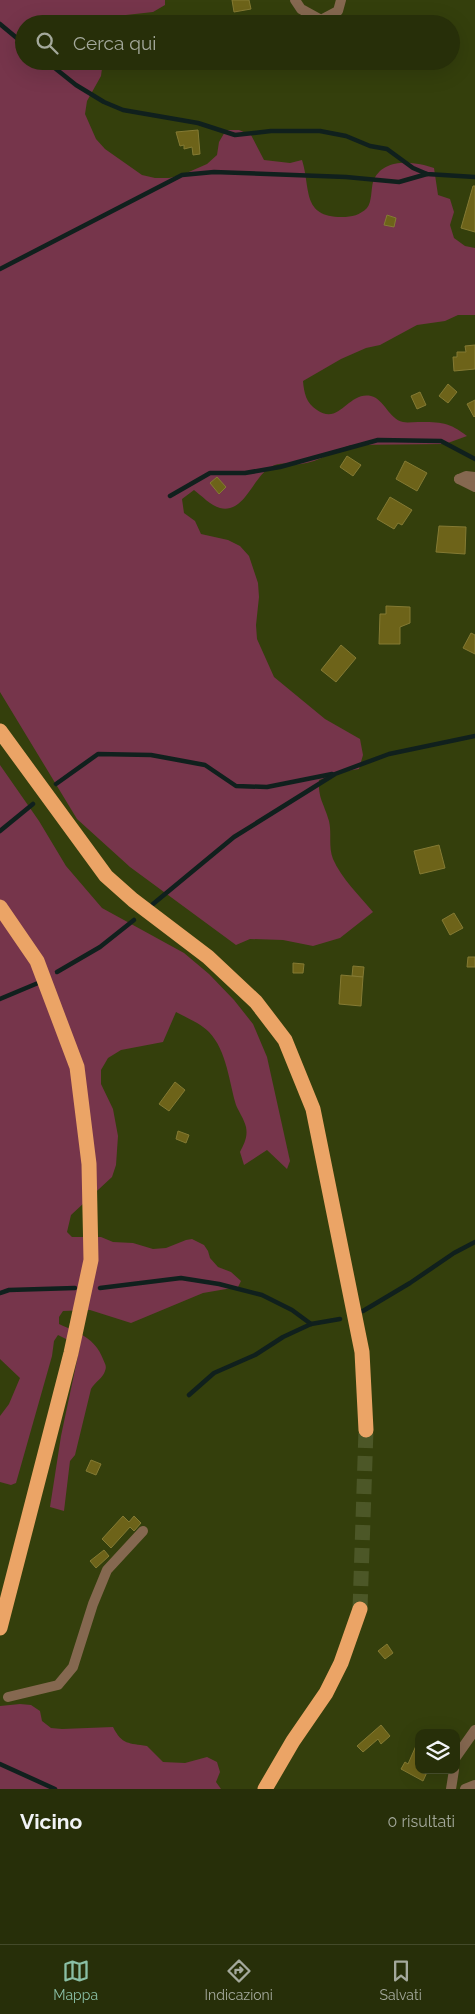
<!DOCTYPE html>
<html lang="it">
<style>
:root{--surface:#272f09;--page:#2f3712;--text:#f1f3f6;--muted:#a4a99c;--line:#434a2a;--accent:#8abfa5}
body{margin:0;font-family:Raleway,sans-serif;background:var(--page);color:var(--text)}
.controls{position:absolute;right:15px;bottom:15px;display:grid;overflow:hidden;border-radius:10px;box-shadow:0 5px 20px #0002}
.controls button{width:45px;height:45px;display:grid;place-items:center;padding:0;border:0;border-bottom:1px solid var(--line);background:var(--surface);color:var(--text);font:25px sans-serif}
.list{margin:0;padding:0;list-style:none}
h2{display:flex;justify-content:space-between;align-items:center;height:65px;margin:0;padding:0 20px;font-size:21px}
h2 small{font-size:16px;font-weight:400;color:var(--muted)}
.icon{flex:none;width:28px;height:28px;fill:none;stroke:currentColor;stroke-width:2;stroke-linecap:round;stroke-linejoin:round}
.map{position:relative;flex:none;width:475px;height:1789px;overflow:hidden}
.search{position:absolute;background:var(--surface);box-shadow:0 5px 20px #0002;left:15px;right:15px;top:15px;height:55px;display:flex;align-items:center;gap:12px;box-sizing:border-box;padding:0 18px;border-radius:28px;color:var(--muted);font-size:19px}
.sheet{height:155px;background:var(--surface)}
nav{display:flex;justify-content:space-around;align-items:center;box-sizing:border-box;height:70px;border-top:1px solid var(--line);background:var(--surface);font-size:14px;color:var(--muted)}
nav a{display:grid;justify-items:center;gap:2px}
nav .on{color:var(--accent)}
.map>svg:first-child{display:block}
.green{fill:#76354b}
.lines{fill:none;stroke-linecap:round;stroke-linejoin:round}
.stream{stroke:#10201d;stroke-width:4.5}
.building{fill:#6d6319;stroke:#847a33}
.motorway-tunnel{stroke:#4c5727;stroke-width:15;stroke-dasharray:15 8;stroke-linecap:butt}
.minor{stroke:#856850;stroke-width:10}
.motorway{stroke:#eba466;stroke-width:15}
</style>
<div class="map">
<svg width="475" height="1789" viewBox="0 0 475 1789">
<rect width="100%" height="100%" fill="#343f0c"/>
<g class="green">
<path d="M0,0H165V5L153,12L126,15L115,24H24V61H103L101,76L87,101L85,114L96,139L105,149L142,175L155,178H169L182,175L207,164L217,155L219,142L226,130H239L251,135L264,160L290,163L302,160C311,188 301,217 342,217C352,217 360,215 367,208C372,202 371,189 373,182C382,157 414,161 434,168L438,195L450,199L454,212L450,225L454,238L465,246L475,248V315H458L445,321L417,325L380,345L366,348L341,359L303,381C304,393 306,403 317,410C340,426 348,391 371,396C384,399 389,419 403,422C407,423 413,422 418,422C441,422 449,422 467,436L445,444L351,445C334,450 319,462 301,464C291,465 280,461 271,467C253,476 245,514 220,508C211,506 201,495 194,490L182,499L184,513L195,521L201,534L228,540L240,546L249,556L258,583L259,597L256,625L257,639L274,677L325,719L360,739L363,755L359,769L346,771L319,780C318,799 324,803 329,821C332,834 328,846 333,859C341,878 360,896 373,912L340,938L313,946L283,940L250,939L236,945L130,867L77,819L0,692Z"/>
<path d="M0,765L39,821L66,866L102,908L184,953L209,974L234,1000L253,1024L267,1057L290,1161L287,1169L267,1150L244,1165L240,1152C244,1144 248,1137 246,1127C244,1119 239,1112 236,1105C229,1082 227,1051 209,1032C200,1023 187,1018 176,1012L163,1042L121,1050L108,1058L101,1070V1084L113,1109L118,1136L116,1165L112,1177L71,1215L67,1232L72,1237H101L113,1242L133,1243L153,1249L166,1248L186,1240L192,1239L204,1245L208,1251L210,1258L218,1267L231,1272L241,1281L238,1287L203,1293L131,1323L90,1310L63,1311L59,1317V1324C79,1333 95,1338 103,1359C105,1364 107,1366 105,1371C103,1378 95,1382 91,1389L75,1455L70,1461L64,1511L50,1507L61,1436L80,1346L58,1335L54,1341L52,1356L16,1483L11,1485L0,1482V1416L9,1404L20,1378L0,1359Z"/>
<path d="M20,1704L31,1705L40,1711L42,1721L51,1728L62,1729L113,1727C122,1745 129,1743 147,1746L163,1762L185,1763L207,1757L217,1762L220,1772L216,1782L221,1789H0V1706Z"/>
</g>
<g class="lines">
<g class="stream">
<path d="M0,24L24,44"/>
<path d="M46,61L76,85L104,102L123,110L198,123L235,135L271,131H320L346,136L370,146L387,149L413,168L427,174L475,177"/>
<path d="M0,269L182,175L214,172L346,177L399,182L427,174"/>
<path d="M170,496L210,473H245L280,467L378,440L441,441L475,459"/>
<path d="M56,784L98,754L151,755L205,765L236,786L267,787L332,774"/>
<path d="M0,831L33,804"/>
<path d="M153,904L234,837L335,774L389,754L475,736"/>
<path d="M57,972L100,947L134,920"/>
<path d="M0,999L38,983"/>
<path d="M100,1288L181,1278L219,1284L262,1295L292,1310L311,1324"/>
<path d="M0,1293L9,1290L75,1288"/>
<path d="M363,1311L410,1283L454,1253L475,1242"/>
<path d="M189,1395L214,1373L255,1355L283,1337L311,1324L340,1319"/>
<path d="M0,1764L55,1789"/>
</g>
</g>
<g class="building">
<path d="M232,0H249L251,9L234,12Z"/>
<path d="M232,18L246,20L254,23L232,24Z"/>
<path d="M198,130L200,154L193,155L192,147L184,149V145L180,146L176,132Z"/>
<path d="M473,186H475V232L461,228Z"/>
<path d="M387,215L396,218L394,227L384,225Z"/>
<path d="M475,345V369L454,371L453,357H457V352H466L465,346Z"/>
<path d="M448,384L457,392L448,403L439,396Z"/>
<path d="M420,392L426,405L417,409L411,396Z"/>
<path d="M475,400V416L474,417L467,404Z"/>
<path d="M347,456L361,465L353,476L340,467Z"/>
<path d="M405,461L427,473L417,491L396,479Z"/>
<path d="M217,477L226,487L219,494L210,483Z"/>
<path d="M390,497L412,510L402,525L398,523L394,529L377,519Z"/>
<path d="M439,526L466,527L465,554L436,552Z"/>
<path d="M386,606L410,607V623L400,627V644H379L380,614H386Z"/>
<path d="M471,633L475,635V654L463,648Z"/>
<path d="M341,645L356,658L336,682L321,670Z"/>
<path d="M439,845L445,868L420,874L414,851Z"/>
<path d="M454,913L463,928L450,935L442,920Z"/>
<path d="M468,957H475V967H467Z"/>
<path d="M293,963L304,964L303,973H293Z"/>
<path d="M353,966L364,967L363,977L352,976Z"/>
<path d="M341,975L363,977L361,1006L339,1004Z"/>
<path d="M175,1082L185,1090L169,1111L159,1104Z"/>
<path d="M178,1131L189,1135L186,1143L176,1139Z"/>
<path d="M91,1460L101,1464L96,1475L86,1471Z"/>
<path d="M123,1516L129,1522L134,1516L141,1523L134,1531L130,1527L111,1548L102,1539Z"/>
<path d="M104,1550L109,1556L96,1568L90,1561Z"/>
<path d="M387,1644L393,1653L385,1659L378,1651Z"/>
<path d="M381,1725L390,1736L381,1744L378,1739L363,1752L357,1746Z"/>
<path d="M419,1739V1770H428L423,1781L401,1769L405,1762L408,1764Z"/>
</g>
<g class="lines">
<path class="motorway-tunnel" d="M360,1609L366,1430"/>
<g class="minor">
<path d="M295,0L301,9L321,20L338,11L341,0"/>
<path d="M459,479L475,487"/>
<path d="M459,479L466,476L475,477"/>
<path d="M8,1697L58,1685L73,1667L93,1604L107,1570L143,1531"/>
<path d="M456,1757L475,1730"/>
<path d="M451,1789L454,1770"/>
<path d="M465,1789L475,1785"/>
</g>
<g class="motorway">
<path d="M0,731L106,876L133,900L208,957L256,1002L285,1040L313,1109L362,1352L366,1430"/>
<path d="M0,907L37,961L77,1067L89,1164L91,1260L71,1353L0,1628"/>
<path d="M265,1789L293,1741L326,1693L341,1663L360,1609"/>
</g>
</g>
</svg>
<div class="controls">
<button><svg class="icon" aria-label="layers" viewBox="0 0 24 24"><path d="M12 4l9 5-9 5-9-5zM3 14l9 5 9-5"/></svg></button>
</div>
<div class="search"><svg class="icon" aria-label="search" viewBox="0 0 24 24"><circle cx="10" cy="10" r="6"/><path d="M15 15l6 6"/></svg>Cerca qui</div>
</div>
<section class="sheet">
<h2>Vicino<small>0 risultati</small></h2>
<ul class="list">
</ul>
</section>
<nav>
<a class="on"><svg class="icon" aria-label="map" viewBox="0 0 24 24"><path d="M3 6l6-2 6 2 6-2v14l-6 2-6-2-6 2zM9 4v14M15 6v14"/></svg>Mappa</a>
<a><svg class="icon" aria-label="directions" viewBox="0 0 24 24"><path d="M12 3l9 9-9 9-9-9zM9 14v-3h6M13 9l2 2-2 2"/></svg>Indicazioni</a>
<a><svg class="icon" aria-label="saved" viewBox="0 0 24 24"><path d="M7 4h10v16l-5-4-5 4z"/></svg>Salvati</a>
</nav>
